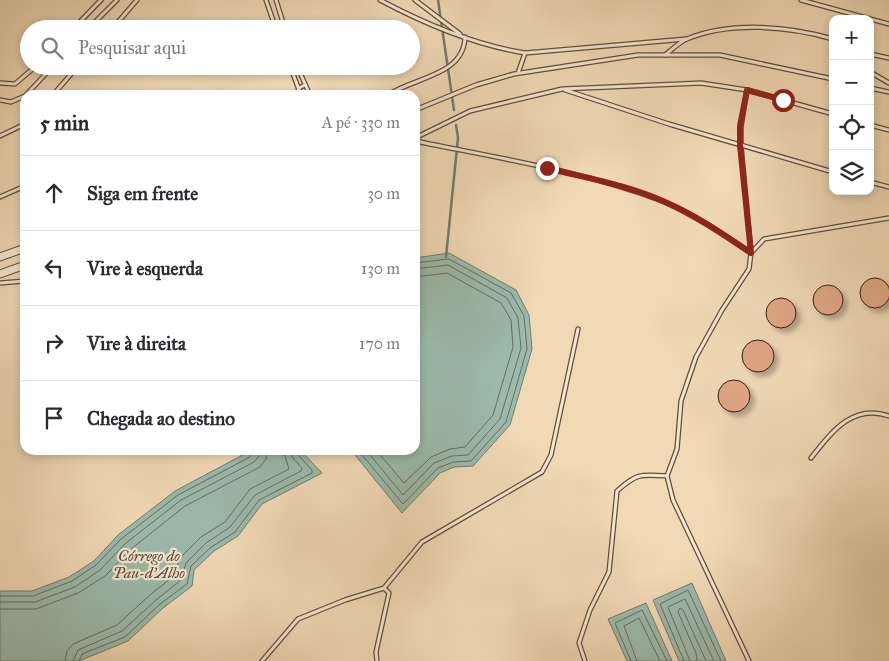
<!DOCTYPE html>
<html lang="pt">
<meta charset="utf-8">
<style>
:root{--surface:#fff;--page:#f7f7f7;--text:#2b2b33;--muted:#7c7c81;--line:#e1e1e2}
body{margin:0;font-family:"IM FELL Great Primer",serif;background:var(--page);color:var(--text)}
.controls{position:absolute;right:15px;top:15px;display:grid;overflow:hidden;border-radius:10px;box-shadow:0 2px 8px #0003}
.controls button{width:45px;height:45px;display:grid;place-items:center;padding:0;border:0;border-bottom:1px solid var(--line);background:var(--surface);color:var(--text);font:25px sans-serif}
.stop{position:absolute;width:15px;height:15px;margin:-11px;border:4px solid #8f2418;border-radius:50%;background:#fff}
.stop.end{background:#8f2418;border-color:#fff;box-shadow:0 1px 5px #0008}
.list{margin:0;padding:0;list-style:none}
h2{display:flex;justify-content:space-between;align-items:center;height:65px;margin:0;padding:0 20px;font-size:21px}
h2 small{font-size:16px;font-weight:400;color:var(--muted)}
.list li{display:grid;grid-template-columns:32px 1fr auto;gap:15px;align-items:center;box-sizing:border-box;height:75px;padding:0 20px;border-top:1px solid var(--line)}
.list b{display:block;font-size:19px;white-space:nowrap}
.list em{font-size:16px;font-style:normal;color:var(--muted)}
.icon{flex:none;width:28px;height:28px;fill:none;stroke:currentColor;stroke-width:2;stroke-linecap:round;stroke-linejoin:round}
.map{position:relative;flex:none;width:889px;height:661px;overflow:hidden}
.search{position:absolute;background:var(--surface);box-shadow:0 2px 8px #0003;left:20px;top:20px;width:400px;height:55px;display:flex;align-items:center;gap:12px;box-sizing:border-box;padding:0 18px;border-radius:28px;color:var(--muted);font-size:19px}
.panel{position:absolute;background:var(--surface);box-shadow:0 2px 8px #0003;left:20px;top:90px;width:400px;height:365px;border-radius:15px}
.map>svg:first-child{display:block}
.water{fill:#9bbaab;stroke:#717c6e}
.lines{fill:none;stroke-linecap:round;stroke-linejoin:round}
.shore{stroke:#676c5f;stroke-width:1}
.stream{stroke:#717c6e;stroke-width:2.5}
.building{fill:#e0a686;stroke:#331e13;filter:url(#shadow)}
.service-casing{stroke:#624d3c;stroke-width:5.5}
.minor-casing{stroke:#624d3c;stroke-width:9}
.service{stroke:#f6e6d0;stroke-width:3}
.minor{stroke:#f6e6d0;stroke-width:7}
.route{stroke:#8f2418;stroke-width:6}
.labels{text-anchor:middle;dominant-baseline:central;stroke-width:4.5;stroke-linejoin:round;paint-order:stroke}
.water-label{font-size:15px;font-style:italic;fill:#524d41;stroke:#f6e6d0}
</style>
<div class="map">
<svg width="889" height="661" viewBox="0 0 889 661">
<defs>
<filter id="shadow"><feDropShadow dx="4.5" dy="4.5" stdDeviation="2.5" flood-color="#0004"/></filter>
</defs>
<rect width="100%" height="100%" fill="#f1d9b6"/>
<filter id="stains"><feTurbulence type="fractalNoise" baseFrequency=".004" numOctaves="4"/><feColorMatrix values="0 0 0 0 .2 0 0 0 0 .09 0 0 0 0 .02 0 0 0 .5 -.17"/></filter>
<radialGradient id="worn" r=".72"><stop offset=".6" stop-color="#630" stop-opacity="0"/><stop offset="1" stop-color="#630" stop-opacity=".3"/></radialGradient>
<g class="water">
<path d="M449,253L516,290L529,315L532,349L510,425L473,466L454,467L440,473L402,513L351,450H415V258Z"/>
<path d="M252,450H300L322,473L262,504L238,536L214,551L194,570L192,586L163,608L128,641L79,661H0V591H32L69,577L94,561L118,535L175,491Z"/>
<path d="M692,583L726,661H679L653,600Z"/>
<path d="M646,603L672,661H627L608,619Z"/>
</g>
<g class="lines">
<g class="shore">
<path d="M358,450L403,504L438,468L453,462L471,461L506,422L527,349L524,316L511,293L449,259L415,263"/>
<path d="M366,450L403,495L434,463L452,456L468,455L500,419L521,348L518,318L507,298L448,265L415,269"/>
<path d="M376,450L404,483L431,457L450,449L465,447L493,415L513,347L511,320L501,303L447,273L415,277"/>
<path d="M0,596H33L72,581L96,565L121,539L178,495L250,457L253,450"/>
<path d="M0,602H35L75,587L100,570L126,543L181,500L254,462L259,456L260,450"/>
<path d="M0,609H36L78,593L105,576L131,549L185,506L260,467L266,459L267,450"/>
<path d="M65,661L67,651L73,644L117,625L151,594L174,576L180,558L201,537L225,522L250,489L289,469L283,450"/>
<path d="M73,661L78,650L122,631L156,600L181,580L186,563L206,543L230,527L255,495L301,471L302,468L292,457L291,450"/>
<path d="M79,661L82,654L125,637L160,604L187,584L191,566L210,548L235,532L259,500L312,473V470L298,455L297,450"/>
<path d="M631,661L615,623L642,610L667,661"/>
<path d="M637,661L624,626L639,618L660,661"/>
<path d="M684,661L660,604L688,590L721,661"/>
<path d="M690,661L668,607L685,599L714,661"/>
<path d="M697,661L696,653L678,612L680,608L683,610L706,661"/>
</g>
<g class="stream">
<path d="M438,0L454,110"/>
<path d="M446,257L458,138L456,125"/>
</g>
</g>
<g class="building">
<circle cx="875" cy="293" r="15"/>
<circle cx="828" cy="300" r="15"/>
<circle cx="781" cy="313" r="15"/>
<circle cx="758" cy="356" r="16"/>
<circle cx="734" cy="396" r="16"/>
</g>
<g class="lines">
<defs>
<g id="service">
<path d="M266,0L276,29"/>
<path d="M276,0L285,29"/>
<path d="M380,0C425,24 475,45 525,53L686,39"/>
<path d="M415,0L460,34"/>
<path d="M801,0L889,24"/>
<path d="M73,29L101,0"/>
<path d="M88,29L117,0"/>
<path d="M112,29L137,0"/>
<path d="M870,54L889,58"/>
<path d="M665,55C672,50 679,42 687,39C730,21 789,26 833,39"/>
<path d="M290,66L301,95"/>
<path d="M297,66L310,95"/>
<path d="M870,72L889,83"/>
<path d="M518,73L525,53"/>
<path d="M0,83L15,84L36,66"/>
<path d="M870,88L889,92"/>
<path d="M565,90L669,124L833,172"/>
<path d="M747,90L741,127V145L751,252"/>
<path d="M26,95L53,66"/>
<path d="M53,95L78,66"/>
<path d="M296,95L299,88L305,85"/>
<path d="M388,95C414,77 464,76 465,37"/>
<path d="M0,100L11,102L25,96"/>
<path d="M415,110L476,85L514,74L638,55H720L833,79"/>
<path d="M870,125L889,130"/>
<path d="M0,136L25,124"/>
<path d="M415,138L470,111L562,89L701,83L747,90L833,114"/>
<path d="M415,141C498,158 583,171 662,201C694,213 723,234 751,253"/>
<path d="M870,182L889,187"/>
<path d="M0,197L25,186"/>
<path d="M0,283L25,281"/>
<path d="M811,458C831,433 852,403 889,416"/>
<path d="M384,588L422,542L542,472L551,455L578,329"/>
<path d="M262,661L298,619L345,600L384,588L389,593L376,652L377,661"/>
<path d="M585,661L579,643L590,610L609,572L617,491C637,473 641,474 667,476"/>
<path d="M749,661L673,500L667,476L677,449L681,401L696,357L722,310L749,269L751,253L764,239L889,218"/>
</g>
<g id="minor">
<path d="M0,257L25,248"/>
<path d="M0,274L25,265"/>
</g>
</defs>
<use href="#service" class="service-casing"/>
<use href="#minor" class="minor-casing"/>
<use href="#service" class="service"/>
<use href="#minor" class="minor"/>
</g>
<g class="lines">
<path class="route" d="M547,168C586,178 628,185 665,202C696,216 723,234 751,253L740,145V126L747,90L783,100"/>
</g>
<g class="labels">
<g class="water-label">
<text x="149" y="556">Córrego do<tspan x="149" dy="17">Pau-d'Alho</tspan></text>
</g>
</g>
<rect width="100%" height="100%" filter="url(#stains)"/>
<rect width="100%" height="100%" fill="url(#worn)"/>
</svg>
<div class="controls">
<button>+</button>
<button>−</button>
<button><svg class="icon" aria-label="locate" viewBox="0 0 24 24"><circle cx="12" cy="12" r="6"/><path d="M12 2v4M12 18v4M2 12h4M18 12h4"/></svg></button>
<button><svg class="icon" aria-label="layers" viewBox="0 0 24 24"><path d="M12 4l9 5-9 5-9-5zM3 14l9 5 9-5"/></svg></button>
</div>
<div class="stop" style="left:783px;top:100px"></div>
<div class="stop end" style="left:547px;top:168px"></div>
<div class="search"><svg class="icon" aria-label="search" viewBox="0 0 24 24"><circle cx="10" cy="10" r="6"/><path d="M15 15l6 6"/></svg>Pesquisar aqui</div>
<section class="panel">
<h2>5 min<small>A pé · 330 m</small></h2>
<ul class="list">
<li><svg class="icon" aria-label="ahead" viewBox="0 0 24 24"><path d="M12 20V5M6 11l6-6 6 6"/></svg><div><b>Siga em frente</b></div><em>30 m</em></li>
<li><svg class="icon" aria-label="left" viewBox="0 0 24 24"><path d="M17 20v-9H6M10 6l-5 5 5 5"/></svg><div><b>Vire à esquerda</b></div><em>130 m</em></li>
<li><svg class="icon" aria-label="right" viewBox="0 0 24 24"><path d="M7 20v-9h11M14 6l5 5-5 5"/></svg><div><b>Vire à direita</b></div><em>170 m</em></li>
<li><svg class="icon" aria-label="arrive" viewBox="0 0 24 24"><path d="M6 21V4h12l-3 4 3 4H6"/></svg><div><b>Chegada ao destino</b></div></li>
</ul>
</section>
</div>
